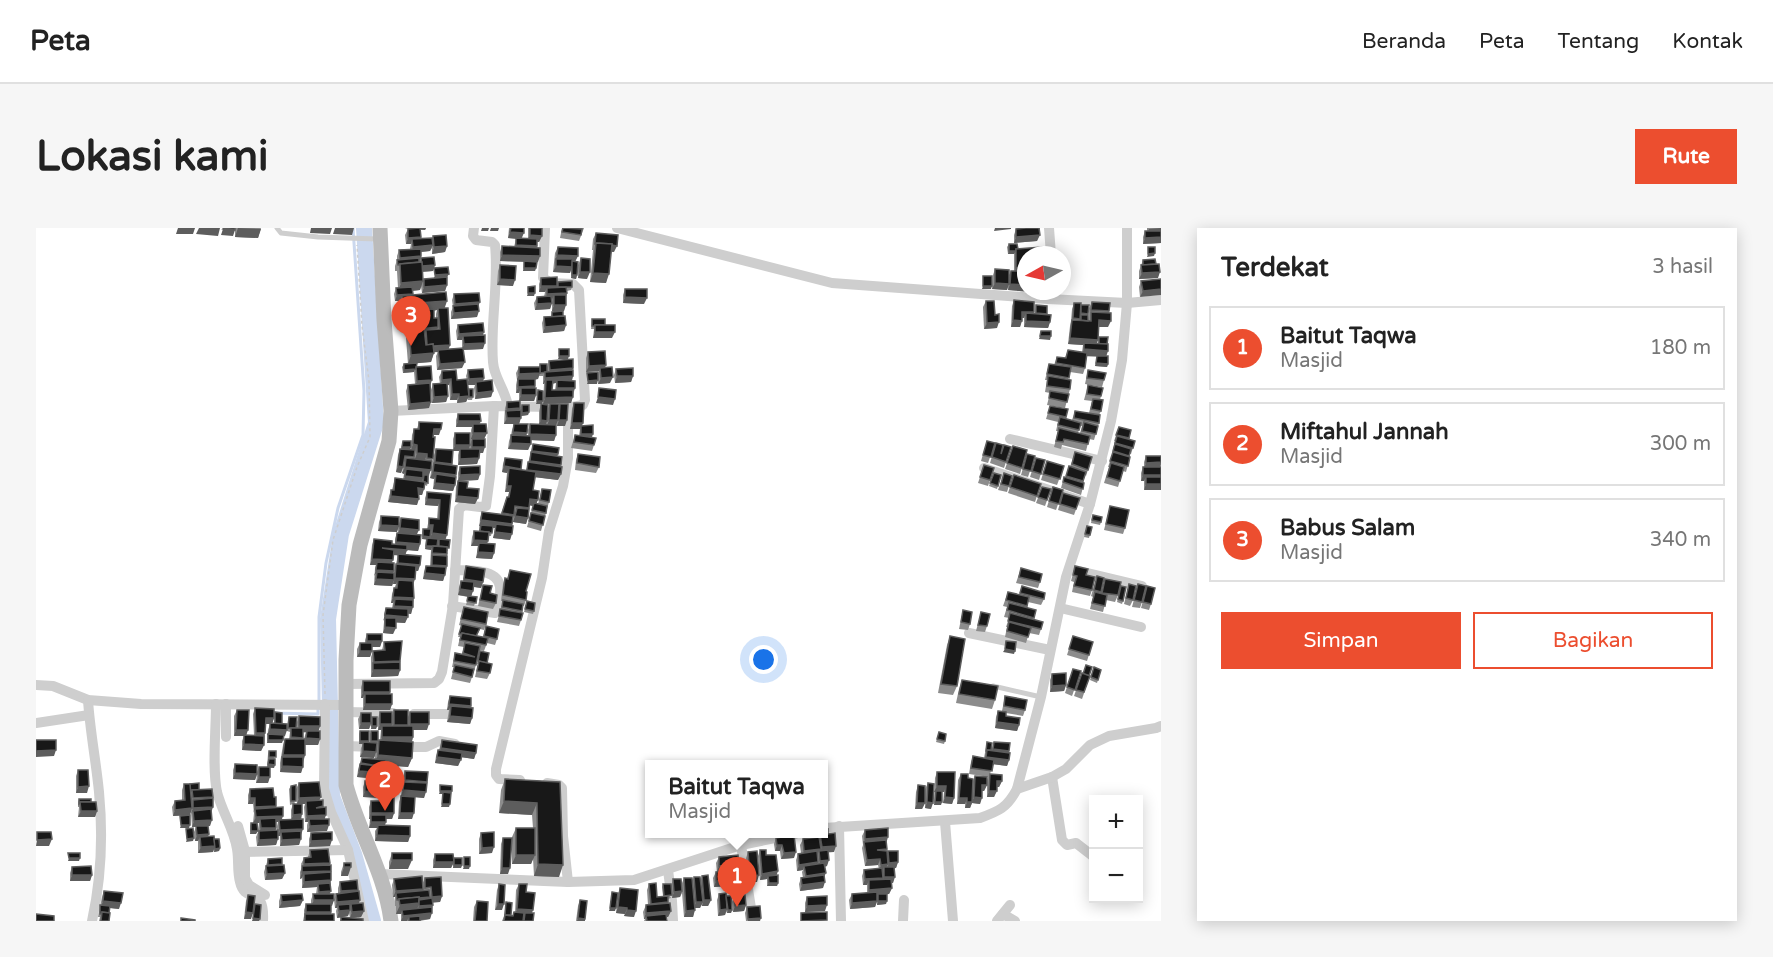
<!DOCTYPE html>
<html lang="id">
<meta charset="utf-8">
<style>
:root{--surface:#fff;--page:#f6f6f6;--text:#222;--muted:#767676;--line:#e0e0e0;--accent:#ec4e2f}
body{margin:0;font-family:"Varela Round",sans-serif;background:var(--page);color:var(--text)}
.controls{position:absolute;right:18px;bottom:18px;display:grid;overflow:hidden;border-radius:0px;box-shadow:0 3px 15px #0003}
.controls button{width:54px;height:54px;display:grid;place-items:center;padding:0;border:0;border-bottom:2px solid var(--line);background:var(--surface);color:var(--text);font:30px sans-serif}
.compass{position:absolute;left:981px;top:18px;width:54px;height:54px;border-radius:50%;background:var(--surface);box-shadow:0 3px 15px #0003;rotate:262deg}
.you{position:absolute;left:728px;top:432px;width:21px;height:21px;margin:-15px;border:4px solid #fff;border-radius:50%;background:#1a73e8;box-shadow:0 0 0 9px #1a73e833}
.badge{display:grid;place-items:center;width:39px;height:39px;border-radius:50%;background:var(--accent);color:#fff;font-size:20px;font-weight:700}
.pin{position:absolute;translate:-50% -50px;filter:drop-shadow(0 2px 3px #0008)}
.pin::after{content:'';position:absolute;top:32px;width:21px;height:18px;background:inherit;clip-path:polygon(0 0,100% 0,50% 100%)}
.popup{position:absolute;left:609px;top:532px;width:183px;height:78px;box-sizing:border-box;display:grid;place-content:center;border-radius:0px;background:var(--surface);filter:drop-shadow(0 2px 4px #0005);font-size:20px;white-space:nowrap;color:var(--muted)}
.popup b{font-size:22px;color:var(--text)}
.popup::after{content:'';position:absolute;left:50%;top:100%;margin-left:-12px;border:12px solid transparent;border-top-color:var(--surface)}
.list{margin:0;padding:0;list-style:none}
h2{display:flex;justify-content:space-between;align-items:center;height:78px;margin:0;padding:0 24px;font-size:26px}
h2 small{font-size:20px;font-weight:400;color:var(--muted)}
.list li{display:grid;grid-template-columns:39px 1fr auto;gap:18px;align-items:center;box-sizing:border-box;height:84px;margin:0 12px 12px;padding:0 12px;border:2px solid var(--line);border-radius:0px}
.list b{display:block;font-size:22px;white-space:nowrap}
.list p{margin:0;font-size:20px;white-space:nowrap;color:var(--muted)}
.list em{font-size:20px;font-style:normal;color:var(--muted)}
.actions{display:flex;gap:12px;padding:18px 24px}
.actions a{flex:1;padding:14px 0;border:2px solid var(--accent);border-radius:0px;text-align:center;font-size:21px;color:var(--accent)}
.actions .main{background:var(--accent);color:#fff}
.map{position:relative;flex:none;width:1125px;height:693px;overflow:hidden;border-radius:0px}
header{display:flex;align-items:center;gap:36px;box-sizing:border-box;height:84px;padding:0 30px;background:var(--surface);border-bottom:2px solid var(--line)}
header strong{font-size:28px}
nav{display:flex;gap:33px;margin-inline-start:auto;font-size:21px}
.intro{display:flex;align-items:center;justify-content:space-between;box-sizing:border-box;height:144px;padding:0 36px}
h1{margin:0;font-size:42px}
.button{padding:15px 27px;border-radius:0px;background:var(--accent);color:#fff;font-size:21px;font-weight:700}
main{display:flex;gap:36px;padding:0 36px}
aside{flex:1;background:var(--surface);border-radius:0px;box-shadow:0 3px 15px #0003}
.map>svg:first-child{display:block}
.lines{fill:none;stroke-linecap:round;stroke-linejoin:round}
.stream{stroke:#cbd8ee;stroke-width:3}
.river{stroke:#cbd8ee;stroke-width:16}
.path{stroke:#cecece;stroke-width:1.5;stroke-dasharray:3 3;stroke-linecap:butt}
.lane{stroke:#cecece;stroke-width:5}
.street{stroke:#cecece;stroke-width:10}
.secondary{stroke:#bbb;stroke-width:15}
.wall{fill:#8c8c8c;fill-rule:evenodd}
.shaded-wall{fill:#5d5d5d}
.building{fill:#181818;stroke:#5d5d5d;stroke-width:1.5}
</style>
<header>
<strong>Peta</strong>
<nav><a>Beranda</a><a>Peta</a><a>Tentang</a><a>Kontak</a></nav>
</header>
<div class="intro"><h1>Lokasi kami</h1><a class="button">Rute</a></div>
<main>
<div class="map">
<svg width="1125" height="693" viewBox="0 0 1125 693">
<rect width="100%" height="100%" fill="#fff"/>
<g class="lines">
<g class="stream">
<path d="M283,474V389L290,335L302,280L327,207L328,163L317,0"/>
<path d="M234,485L282,486V481"/>
</g>
<path class="river" d="M328,0L340,195L305,306L292,391L296,568L318,626L337,693"/>
<path class="path" d="M289,466L287,387L297,312L321,239L334,209L333,153L326,98L321,17"/>
<g class="lane">
<path d="M241,0L245,5L282,9L341,11"/>
<path d="M957,458L1005,469"/>
</g>
<g class="street">
<path d="M438,0L437,8L440,12L456,14L459,17C463,56 454,95 457,134C458,150 469,161 472,178"/>
<path d="M509,0L507,50L515,55L537,56L543,62L549,172L547,177L536,179"/>
<path d="M581,0L796,55L1012,71L1091,75L1125,72"/>
<path d="M1013,0L1015,27"/>
<path d="M355,183L458,178L517,179"/>
<path d="M974,211L1066,233"/>
<path d="M948,240L1054,276"/>
<path d="M1039,342L1106,358"/>
<path d="M416,378L459,385L462,383C463,376 465,367 464,359C462,340 433,343 419,342"/>
<path d="M1024,380L1105,399"/>
<path d="M933,405L1014,422"/>
<path d="M310,456L398,455L403,451L406,444L417,377L423,281L428,277L444,279L450,278L454,248L458,178"/>
<path d="M0,457L17,458L52,472L105,476L310,477"/>
<path d="M52,472C54,503 60,533 63,564C67,606 65,652 56,693"/>
<path d="M180,476C180,501 176,541 181,564C186,584 198,601 201,621C203,632 201,643 204,654C209,677 229,656 227,693"/>
<path d="M289,476L288,561L295,584L312,622L328,693"/>
<path d="M310,484L357,485"/>
<path d="M378,486H411"/>
<path d="M0,495L53,487"/>
<path d="M190,509V476"/>
<path d="M309,518L339,519"/>
<path d="M364,519H390L403,513L419,516"/>
<path d="M1016,549L1026,612L1031,617L1040,615L1058,629"/>
<path d="M484,552L463,551L460,547V541L506,350L513,303L527,258L532,230V179"/>
<path d="M511,555L523,557L526,560L527,608L532,654"/>
<path d="M981,561L1016,549L1030,541L1054,517L1073,508L1120,500L1125,498"/>
<path d="M909,594L917,693"/>
<path d="M202,598L209,623V650L213,657L229,667"/>
<path d="M803,598L805,693"/>
<path d="M788,600L944,590C963,583 971,580 981,561L1005,469L1030,349L1054,276L1075,193L1086,132L1091,75V0"/>
<path d="M705,617L715,680"/>
<path d="M205,624L312,622"/>
<path d="M632,642L636,673L637,693"/>
<path d="M344,646L532,654L598,652L705,617L759,606"/>
<path d="M967,686L979,693"/>
<path d="M867,693L868,672"/>
<path d="M961,693L974,677"/>
</g>
<path class="secondary" d="M344,0L348,92L355,183L353,213L324,317L313,377L310,432V557C322,603 349,645 355,693"/>
</g>
<g class="wall">
<path d="M199,0H225L222,10L199,9Z"/>
<path d="M369,0H390L389,2H384V11L396,12L397,8L411,18L409,24L396,26V20L394,23L385,24V30L399,37L397,43L386,44L387,52L411,57L409,63L386,65L385,58L384,62L377,63V67L408,80L414,117L412,121L426,120V112H421L420,103L422,97L447,107V121L428,122L426,140L401,142L400,128L402,124H398L395,134L381,135V139L394,157L393,180L372,182L370,163L372,157L379,156L378,144L367,145L366,139L368,136H372L370,110L373,101H380V97H372V89L373,85H363V77L364,73H359L358,66L360,60H362L361,43H359V38L361,32V28L363,22L374,21L375,16H370L369,7L372,1H374ZM401,82L400,86V90H398V83Z"/>
<path d="M473,0H488L486,10H492V0H506V8L503,14H501L500,20L502,34H501L499,43H487L488,34L464,33V24L466,18L478,19L480,11L472,10Z"/>
<path d="M526,0H548L543,13L524,10Z"/>
<path d="M982,0H1004L1001,13L978,15V7L980,1Z"/>
<path d="M1111,0H1125V15L1107,16V9L1109,3H1111Z"/>
<path d="M560,5L578,24H575L570,55L554,54L557,22H556L557,11Z"/>
<path d="M973,16L982,21L990,27V63H997L996,64L972,62V58L971,62L956,61L957,47L959,41L973,47L975,43H978V26H972L971,19Z"/>
<path d="M522,19L539,34L541,47L540,51L535,50V41L534,45L517,44L519,25Z"/>
<path d="M545,30L551,51L542,50V37Z"/>
<path d="M1107,32L1122,50L1103,51V43Z"/>
<path d="M464,37L477,58L461,57L462,43Z"/>
<path d="M505,50L521,56L522,54L536,59L535,62L531,63L528,83H516V72H515L516,75L514,81L499,82L498,75L501,69H508L509,64H503V56Z"/>
<path d="M1125,51L1104,69L1103,59L1105,53Z"/>
<path d="M589,61L608,76L587,75V67Z"/>
<path d="M418,66L442,78L441,89L415,91V84L417,79L416,72Z"/>
<path d="M978,72L997,86H999L1000,77L1010,87L1014,94L1012,100L988,99V90H986L984,99H975L976,78Z"/>
<path d="M950,73L961,100L948,101L947,79Z"/>
<path d="M1056,74L1073,83L1072,99H1063L1061,116H1062L1063,109L1070,128L1072,136L1071,139L1059,138L1061,128H1050L1049,140L1047,146L1034,144L1032,151L1034,161L1029,180L1011,177L1014,165L1009,164L1011,152H1009L1013,136L1018,137L1021,129L1029,130L1032,122L1046,124L1047,117L1032,116L1034,98L1035,93L1036,81L1038,75L1045,77L1052,86L1053,93V80Z"/>
<path d="M516,84L527,88L530,97L528,103L507,105L506,95L508,89H515Z"/>
<path d="M556,91L569,97L576,110H557L558,101H555Z"/>
<path d="M552,124L569,139L574,155L562,156V146L563,143L550,144V130Z"/>
<path d="M513,133L537,140L536,142L537,148L536,153L539,160L535,175L507,176L508,156H507V148H503V147L502,151L499,152V160L500,167L498,173H483V165H480V157L481,152L480,145L483,139H503L504,136L511,139ZM520,155L519,162H516V156Z"/>
<path d="M580,141L597,148L595,154L579,155L578,147Z"/>
<path d="M432,142L448,150L447,153L457,163L455,169L439,171L438,160L439,157H432V163L437,169L436,172H432V170L430,174L421,175V172H414L413,157H411L412,168L410,174L396,175L395,162L397,156H404L403,149L406,143L421,152H431L430,148Z"/>
<path d="M1052,142L1068,152L1066,159L1049,156Z"/>
<path d="M1052,157L1065,168L1064,172L1065,183L1063,187V195L1058,212L1053,211L1050,223L1026,217L1025,221L1018,219L1022,203H1020L1022,194L1010,191L1014,178L1030,189V191L1036,192L1039,183L1053,185L1056,173L1048,172ZM1044,198H1046L1044,205H1042Z"/>
<path d="M471,174L484,180L486,177L493,184L492,187L485,188L483,196L491,207H492V202L494,196L503,197V183L505,176L511,182L514,176L523,180L524,176L529,198H521V194L520,197V207L518,213L495,212L492,222L472,221L473,213L475,207L476,202L478,196H468L469,180Z"/>
<path d="M538,175L547,195L546,198L556,210L558,217L556,223L535,220L539,207L543,208L544,201H534L536,181Z"/>
<path d="M422,186L443,196L451,205L448,211L447,225H443V230L441,236L422,237V227L423,223H417L415,237L419,249V257L417,263L397,261L398,251L394,250L398,227L400,221L417,222V211L419,205L434,217L436,211H435V202L436,199H420V192Z"/>
<path d="M383,194L403,207H397L396,234L391,258L389,257L386,267H382L381,277L352,274L353,268L355,262H356L359,250L367,251L368,246L366,245L367,240L365,245L360,244L362,227L364,221H365L367,213L375,219L374,222H375L376,207L378,201H381Z"/>
<path d="M1083,199L1095,202L1093,212L1099,213L1095,226H1093L1092,229H1094L1090,244L1087,243L1082,259L1068,255L1073,239H1072L1078,221H1077L1079,213H1078Z"/>
<path d="M951,213L959,215L952,235L945,233Z"/>
<path d="M960,215L966,223L975,219L968,240L954,235Z"/>
<path d="M497,216L521,228L524,238L525,246L522,252L499,249L497,262L501,275L502,276L506,261L513,274L505,303L491,299L497,278L493,277L490,296L477,294L478,284L474,312L457,310L459,300H457L455,308H452L451,316L458,325L456,331L440,330L442,318H435L436,309L438,303H443L444,290L446,284L465,286L471,269H472L473,264H469L471,245L466,244L467,236L469,230L485,241V242L490,243Z"/>
<path d="M977,218L991,222L984,246L969,241Z"/>
<path d="M1039,224L1056,229L1050,248L1049,247L1047,255H1048L1045,267L1025,260L1028,249H1030L1033,238L1034,239Z"/>
<path d="M542,226L563,239L560,245L539,242L540,232Z"/>
<path d="M991,226L999,228L992,249L985,247Z"/>
<path d="M1110,228H1125V237L1108,262V253H1105V245L1107,239H1108V234Z"/>
<path d="M1000,230L1009,232L1003,252L994,249Z"/>
<path d="M1011,233L1028,238L1021,257L1005,252Z"/>
<path d="M948,237L958,240L952,258L942,255Z"/>
<path d="M424,239L444,246L442,252L422,253V245Z"/>
<path d="M958,245L965,247L961,261L953,258Z"/>
<path d="M968,245L976,248L971,264L962,262Z"/>
<path d="M978,247L1005,256L999,274L972,265Z"/>
<path d="M422,253L442,270L439,276L419,274L420,259Z"/>
<path d="M1006,259L1015,261L1009,278L1000,275Z"/>
<path d="M1017,259L1027,262L1020,282L1011,279Z"/>
<path d="M391,264L415,266L409,312L412,323H411V338L407,353L387,351L388,344L390,338H394L395,322L389,321L390,311H386V304L387,301H391L393,290L401,291L402,278L389,277V270Z"/>
<path d="M1027,265L1044,270L1038,287L1022,282Z"/>
<path d="M1074,278L1089,300L1087,306L1068,302Z"/>
<path d="M345,288L363,296L365,290L381,307L384,316L382,323L371,322L369,326L384,337L382,343H380L377,357L378,370L375,386L372,385L369,395L360,394L357,406L347,405L348,394V386L350,380H356L357,375H355L356,366L360,356H357V354L356,358L338,357L339,340L340,337H334L336,317L338,311L359,316V311L361,305H362V299L361,304L342,303L343,294ZM357,327H362L358,345H357L358,343L356,335Z"/>
<path d="M1056,290L1065,294L1064,297L1055,295Z"/>
<path d="M1051,298L1056,299L1053,310L1048,309Z"/>
<path d="M430,338L447,354L445,360L438,359L435,368L441,369L438,378L430,377L432,369L422,367L423,359L425,353H427L428,344Z"/>
<path d="M1039,338L1050,347L1056,362L1054,368L1036,364L1038,354L1035,353Z"/>
<path d="M985,340L1004,354L1002,360L980,355Z"/>
<path d="M474,342L490,363V372L488,378H487L485,385V392L483,398L461,394L467,373H465L467,356L469,350L471,351Z"/>
<path d="M1061,348L1068,350L1065,366L1069,351L1082,367L1079,374L1070,372L1067,384L1054,381L1057,369L1055,368Z"/>
<path d="M1093,356L1097,372L1094,378L1088,376Z"/>
<path d="M1102,356L1106,374L1104,380L1096,379Z"/>
<path d="M447,357L460,375L457,381L442,378Z"/>
<path d="M986,358L1008,371L1005,377L992,374L991,380L1000,382L997,391L1005,401L1003,407L993,405L990,415L969,409L971,399H970L973,390L968,389L971,379L967,378L972,364L983,367Z"/>
<path d="M1111,358L1115,376L1113,382L1105,380Z"/>
<path d="M1084,361L1087,373L1086,376L1081,374Z"/>
<path d="M491,373L498,383L497,386L488,384Z"/>
<path d="M428,379L450,396L448,402L444,401L441,408L447,409L450,398L461,411L459,417L451,415L448,423L443,422L440,437L434,455L415,451L418,439H416L419,425L426,426L428,419L422,418L424,409H422L426,398L423,397Z"/>
<path d="M927,382L934,396L932,402L923,401Z"/>
<path d="M945,384L951,398L949,404L940,403Z"/>
<path d="M331,406L346,413L344,419H336V423L334,429H321V421L324,415H329V412Z"/>
<path d="M914,408L921,458L917,467L902,465L911,417Z"/>
<path d="M1037,408L1057,414L1051,433L1031,427Z"/>
<path d="M348,414L364,435V442L362,448L335,449V429L337,423L346,422Z"/>
<path d="M443,426L451,435L454,445L451,451L439,449L442,436H441Z"/>
<path d="M1058,439L1065,442L1061,455L1054,452Z"/>
<path d="M1037,441L1045,443L1036,468L1029,465Z"/>
<path d="M1046,445L1054,448L1046,471L1038,468Z"/>
<path d="M1016,446L1030,457L1028,463L1014,464V452Z"/>
<path d="M926,452L959,472L956,481L920,475L923,461Z"/>
<path d="M327,453L354,464L353,466L356,476L354,482H327V470H325V459Z"/>
<path d="M414,468L434,480L436,490L434,496L411,494L413,482H411L412,474Z"/>
<path d="M969,468L989,482L987,488L970,485V488L983,497L981,503L959,500L960,489L962,483H966Z"/>
<path d="M219,480L238,490L236,496H238L239,484L246,496L249,508H247L246,515H231L232,502L234,496H230L228,517L225,523L206,522V513L208,508H198V488L201,482L210,507H218L217,486Z"/>
<path d="M358,482L372,489L374,484L391,502H377V509L376,514V530L372,539L350,537V538L360,552H351L349,568L358,585L356,591H350L349,597L374,608L372,614L339,613V603L341,600H333L334,591H333V579L335,573H344L345,570L327,569V559L329,553H331L332,550L321,549L322,542L326,530L339,531V528L338,530L324,529L325,520L327,516H323V506L324,503L333,513V515H334V506L335,503L342,513L344,512L345,502H342V490L344,484L356,488Z"/>
<path d="M325,485L341,498L340,501H335V497L333,501H323L322,491Z"/>
<path d="M263,488L284,498L282,503L284,511L282,517H269V527L265,545L244,544V535L247,517L249,511H253L254,504L251,503L252,492L253,489L261,500V494ZM267,504H270L268,511H266Z"/>
<path d="M903,504L909,513L908,516L900,514Z"/>
<path d="M406,512L440,525L438,531L425,529L422,538L399,535L400,528L402,522H403Z"/>
<path d="M951,514L956,520L958,514L973,523L972,525L973,532L971,538L957,536L954,546L966,553L963,559H961L958,569H951V552L952,549H951V557L948,563H946L944,576L936,575L934,580H929V576H921L922,552L925,546L937,553L939,548H947L933,546L935,534L937,528L948,530Z"/>
<path d="M233,523L239,531L238,540H234L232,555H220L221,547L219,552L197,551V542L199,536L221,544L223,539H231L232,526Z"/>
<path d="M42,542L51,565H40V548Z"/>
<path d="M369,543L390,555L388,570L379,569L376,591H362L363,574L365,568L367,549Z"/>
<path d="M901,544L918,570L916,576L907,575L908,564H906L905,577H898L899,550Z"/>
<path d="M469,551L524,554L523,649L498,648L497,630L495,636H476V609L480,600H497L496,587L463,585L465,562Z"/>
<path d="M263,555L283,572L286,580L291,603L271,604V597L272,594H269L268,579L269,576H266L265,607L263,617L244,618V608H242L240,617L221,618L220,609L222,604L223,595H221L220,606H214V598L215,595H217L218,585L217,576H212V567L214,561L238,569L240,578L239,580L246,591H255V582L257,576L254,577L253,561L255,558L259,576H261L260,561ZM240,594H242L241,598V602H240Z"/>
<path d="M892,555L895,581L889,580V561Z"/>
<path d="M148,556L163,562L176,570L174,598H172V608L178,611L184,620L183,623L178,624V621L177,624L162,625V613H159L158,604L160,599H156L155,583L154,587L137,588L136,579L139,573L146,572V562Z"/>
<path d="M882,557L889,575L886,581H879L880,564Z"/>
<path d="M43,571L55,574L61,583L59,589H42L43,579H42V574Z"/>
<path d="M829,602L850,614L851,626L852,623L862,634L860,640H859L857,655H855L856,660L853,666H851L850,676L841,677V674L839,679L814,681L813,672L816,666L831,665V657H827L826,648L828,642L843,641L842,637L829,638L826,620L827,617L826,608Z"/>
<path d="M275,605L294,618L273,619V611Z"/>
<path d="M445,605L456,625L443,626V611Z"/>
<path d="M783,606H792L798,624H792L791,638L789,639L787,660L764,663L763,656L765,650H767L766,644L767,642L761,643L760,632L762,626L765,625L764,617L767,611L782,609Z"/>
<path d="M467,610L472,646H464L465,616Z"/>
<path d="M740,610L758,630L745,631L744,623H739L738,616Z"/>
<path d="M274,622L294,635L295,652L294,666L298,672L295,678V686L298,693H267L268,688V682L270,676H275V672L277,666H280L281,659L266,660V650L264,651V644L266,639L265,636L268,630L272,629Z"/>
<path d="M724,622L730,627L740,648L742,655L741,658H731V651L724,652L722,628Z"/>
<path d="M712,624L721,654H712L710,630Z"/>
<path d="M356,625L372,641H353V634Z"/>
<path d="M399,626L418,630L426,637L425,640H417V636L415,640H397V632Z"/>
<path d="M683,629L700,642L681,644L680,635Z"/>
<path d="M232,631L246,637L249,645L246,651L229,652L228,644Z"/>
<path d="M308,635L312,648H305V644Z"/>
<path d="M36,639L56,647L54,653H34V645Z"/>
<path d="M680,644L693,658L678,659L677,650Z"/>
<path d="M666,648L675,672L672,678H666L665,676L664,680H659L657,689H648L646,665L644,669L636,670L635,658L637,651L646,655L648,650L656,653L658,649L665,651Z"/>
<path d="M389,650L406,668L404,674H397L394,691L384,693H365V686H360V678H359V669H357L356,657L358,651L386,656Z"/>
<path d="M304,654L322,662L321,664L323,675L328,683L325,689L318,690L327,693H304L305,689L314,690L313,685L312,688L301,690L300,683L301,680H299L298,672L300,666L302,665V660Z"/>
<path d="M463,656L466,682H459L461,662Z"/>
<path d="M483,656L490,664L496,685L497,693H466L468,688L470,674L475,687L477,688L478,684L479,685L480,662Z"/>
<path d="M613,656L621,669L627,668L626,659L627,656L635,670L632,671V676L635,683L632,689H631V693H608L609,691H608L607,684L610,677H612L611,662Z"/>
<path d="M584,660L598,689L588,688L589,686L580,685L582,666Z"/>
<path d="M68,663L83,681L74,680L73,693H63L64,689H62L66,669Z"/>
<path d="M683,666L690,669L696,682L695,685H691L690,683L689,687L682,688L681,672Z"/>
<path d="M212,667L215,691H208L210,673Z"/>
<path d="M245,667L267,672L264,678L243,680V673Z"/>
<path d="M698,668L710,677L708,683L697,684L696,674Z"/>
<path d="M771,669L789,683L769,684V675Z"/>
<path d="M544,672L549,691V693H540L542,678Z"/>
<path d="M441,673L451,693H437L438,679Z"/>
<path d="M711,679L724,693H710L709,685Z"/>
</g>
<g class="shaded-wall">
<path d="M142,0H159L157,6H140Z"/>
<path d="M163,0H184L182,8L160,6Z"/>
<path d="M202,0L225,1L222,10L199,9Z"/>
<path d="M275,0H296L294,6L274,5Z"/>
<path d="M299,0H318L316,7L297,6Z"/>
<path d="M369,0H390L389,2Z"/>
<path d="M446,0H453L452,3H445Z"/>
<path d="M455,0H463L462,3H454Z"/>
<path d="M959,0H975V1L958,3Z"/>
<path d="M1125,0V6L1111,7L1113,1Z"/>
<path d="M187,1L199,2L197,8L185,7Z"/>
<path d="M474,4L488,5L485,11L472,10Z"/>
<path d="M494,7L506,8L503,14L491,13Z"/>
<path d="M1004,7L1001,13L978,15L980,9Z"/>
<path d="M385,9L382,15L376,11L375,16H370L372,10Z"/>
<path d="M1125,9V15L1107,16L1109,10Z"/>
<path d="M560,16L581,18L578,24L559,22Z"/>
<path d="M397,17L394,23L375,25L377,19Z"/>
<path d="M480,17L501,18L499,24L478,23Z"/>
<path d="M411,18L409,24L396,26L398,19Z"/>
<path d="M973,23H980L978,26H972Z"/>
<path d="M1119,25L1118,28L1111,29L1112,26Z"/>
<path d="M466,27L504,28L502,34L464,33Z"/>
<path d="M521,27L542,28L539,34L520,31L519,33Z"/>
<path d="M385,28L383,34L362,36L364,30Z"/>
<path d="M399,37L397,43L383,44L386,38Z"/>
<path d="M520,38L536,39L534,45L517,44Z"/>
<path d="M990,39V45L978,46L980,40Z"/>
<path d="M488,40H500L499,43H487Z"/>
<path d="M544,44H554L551,51L542,50Z"/>
<path d="M1124,44L1122,50L1103,51L1106,45Z"/>
<path d="M557,45L573,46L570,55L554,54Z"/>
<path d="M413,46L411,49L398,50L399,47Z"/>
<path d="M536,47H541L540,51L535,50Z"/>
<path d="M464,51L479,52L477,58L461,57Z"/>
<path d="M387,53L384,62L362,64L365,55Z"/>
<path d="M959,55L973,56L971,62L956,61Z"/>
<path d="M974,56L990,57V63H997L996,64L972,62Z"/>
<path d="M411,57L409,63L386,65L388,59Z"/>
<path d="M505,58H521L519,64L511,60L509,64H503Z"/>
<path d="M947,58H956L955,61H946Z"/>
<path d="M1125,61V67L1104,69L1107,63Z"/>
<path d="M492,65H499L498,68H491Z"/>
<path d="M531,65L529,71L518,67L516,72H509L511,66Z"/>
<path d="M377,66L366,68L364,73H359L361,67Z"/>
<path d="M589,69L611,70L608,76L587,75Z"/>
<path d="M411,73L408,82L402,80L401,82L363,85L367,76Z"/>
<path d="M444,74L441,81L417,82L419,76Z"/>
<path d="M516,75L514,81L499,82L501,76Z"/>
<path d="M518,77H530L528,83H516Z"/>
<path d="M443,83L441,89L415,91L418,85Z"/>
<path d="M986,84H998L995,90L990,85L988,90H984Z"/>
<path d="M375,91H382L380,97H372Z"/>
<path d="M977,92L986,93L984,99H975Z"/>
<path d="M1063,92L1075,93L1072,99H1061Z"/>
<path d="M990,93L1014,94L1012,100L988,99Z"/>
<path d="M963,94L961,100L948,101L951,95Z"/>
<path d="M530,97L528,103L507,105L509,99Z"/>
<path d="M402,99L400,105L390,102L388,106L383,101Z"/>
<path d="M448,104L446,110L427,108L426,112H421L423,106Z"/>
<path d="M559,104H579L576,110H557Z"/>
<path d="M1004,108H1015L1014,112L1003,111Z"/>
<path d="M1034,110L1062,112L1060,118L1048,115L1047,117L1032,116Z"/>
<path d="M449,115L447,121L426,122L428,116Z"/>
<path d="M414,117L412,123L402,122V124L389,125L391,119Z"/>
<path d="M1048,121L1072,123L1070,129L1045,128Z"/>
<path d="M398,125L395,134L372,136L375,127Z"/>
<path d="M523,128H533L532,131H522Z"/>
<path d="M429,134L426,140L401,142L404,136Z"/>
<path d="M1060,135L1072,136L1071,139L1059,138Z"/>
<path d="M570,137L568,143L564,140L563,143L550,144L553,138Z"/>
<path d="M537,140L535,146L512,148L514,142Z"/>
<path d="M379,141L378,144L367,145L368,142Z"/>
<path d="M504,145L502,151L481,152L483,146Z"/>
<path d="M537,148L535,155L521,152L520,155L510,156V152L508,156H507L509,150Z"/>
<path d="M581,148H597L595,154L579,155Z"/>
<path d="M577,149L574,155L562,156L565,150Z"/>
<path d="M448,150L446,156L440,154L439,157H431L433,151Z"/>
<path d="M415,151L413,157L404,158L406,152Z"/>
<path d="M396,152L394,158L379,159L381,153Z"/>
<path d="M562,152L561,156H551L552,153Z"/>
<path d="M499,158L497,165L485,160L483,165H480L482,159Z"/>
<path d="M521,160H539L536,166H519Z"/>
<path d="M457,163L455,169L439,171L441,165Z"/>
<path d="M416,166H423L421,172H414Z"/>
<path d="M485,167H500L498,173H483Z"/>
<path d="M412,168L410,174L396,175L398,169Z"/>
<path d="M433,168L430,174L421,175L423,169Z"/>
<path d="M537,169L535,175L507,176L509,170Z"/>
<path d="M562,169L579,171L577,177L560,175Z"/>
<path d="M501,173H507L506,176H500Z"/>
<path d="M395,174L393,180L372,182L374,176Z"/>
<path d="M484,180L482,187L470,183L469,187L471,181Z"/>
<path d="M493,184L492,187L485,188L486,185Z"/>
<path d="M471,190H485L483,196H468Z"/>
<path d="M505,192L511,193L509,199L502,198Z"/>
<path d="M513,192H522L520,198H511Z"/>
<path d="M523,192H531L529,198H521Z"/>
<path d="M422,193H445L442,199L437,196L436,199H420Z"/>
<path d="M536,195H547L544,201H534Z"/>
<path d="M398,201H405L403,207H396Z"/>
<path d="M477,204L491,205L489,211L475,210Z"/>
<path d="M437,205H451L448,211H435Z"/>
<path d="M494,206L520,207L518,213L492,212Z"/>
<path d="M545,206H557L555,212H543Z"/>
<path d="M475,215L495,216L492,222L472,221Z"/>
<path d="M377,216L381,217L379,223L375,222Z"/>
<path d="M419,217H434L432,223L424,221L423,223H417Z"/>
<path d="M366,219H375L374,222H365Z"/>
<path d="M436,219H449L447,225H434Z"/>
<path d="M496,223L522,226L520,232L495,226Z"/>
<path d="M381,225L391,226L389,232L379,231Z"/>
<path d="M443,230L441,236L422,237L424,231Z"/>
<path d="M494,233L525,237L522,243L492,239Z"/>
<path d="M399,234L416,236L413,242L397,240Z"/>
<path d="M1125,234L1124,241H1108L1110,235Z"/>
<path d="M362,238L367,239L365,245L360,244Z"/>
<path d="M468,238L485,241L483,247L473,240L471,245L466,244Z"/>
<path d="M369,239L395,242L392,248L370,241L368,246L366,245Z"/>
<path d="M491,242L525,246L522,252L489,248Z"/>
<path d="M397,244L420,247L417,253L400,246L398,251L394,250Z"/>
<path d="M444,246L442,252L422,253L424,247Z"/>
<path d="M1107,247H1125V249H1110L1108,253H1105Z"/>
<path d="M369,248L387,250L385,256L367,255Z"/>
<path d="M399,255L419,257L417,263L397,261Z"/>
<path d="M1110,256H1125V262H1108Z"/>
<path d="M471,258H475L473,264H469Z"/>
<path d="M382,260L388,261L386,267H379Z"/>
<path d="M355,268L383,271L381,277L352,274Z"/>
<path d="M421,268L442,270L439,276L419,274Z"/>
<path d="M391,271L404,272L402,278L389,277Z"/>
<path d="M494,271L502,272L499,278L498,275L497,278L492,277Z"/>
<path d="M479,288L492,290L490,296L477,294Z"/>
<path d="M445,292L476,296L474,303L460,296L459,300L443,298Z"/>
<path d="M345,297L363,298L361,304L342,303Z"/>
<path d="M393,297H397L395,303H391Z"/>
<path d="M364,300L383,302L380,308L362,306Z"/>
<path d="M459,304L476,306L474,312L457,310Z"/>
<path d="M396,305L411,307L409,313L394,311Z"/>
<path d="M387,308L394,309L393,312L386,311Z"/>
<path d="M438,312L452,313L450,319L443,315L442,318H435Z"/>
<path d="M360,314L384,316L382,323L371,322L369,328L344,326L346,320H358Z"/>
<path d="M390,318L396,319L395,322L389,321Z"/>
<path d="M442,324L458,325L456,331L440,330Z"/>
<path d="M336,331L357,332L354,338L341,334L340,337H334Z"/>
<path d="M362,335L384,337L382,343L359,341Z"/>
<path d="M340,342L358,343L355,349L341,344L338,348Z"/>
<path d="M389,345L409,347L407,353L387,351Z"/>
<path d="M359,350L379,351L377,357L362,352L360,356H357Z"/>
<path d="M340,351L358,352L356,358L338,357Z"/>
<path d="M428,351L447,354L445,360L426,357Z"/>
<path d="M424,361L437,363L435,369L422,367Z"/>
<path d="M357,369L378,370L375,376L359,371L357,375H355Z"/>
<path d="M358,378L377,379L375,386L356,384Z"/>
<path d="M349,387L372,389L369,395L349,394V390L347,393Z"/>
<path d="M349,399L360,400L357,406L347,405Z"/>
<path d="M331,413H346L344,419H329Z"/>
<path d="M969,421L979,423L978,426L967,424Z"/>
<path d="M324,423H336L334,429H321Z"/>
<path d="M364,433L362,439L337,436L338,434Z"/>
<path d="M337,442H364L362,448L335,449Z"/>
<path d="M1030,457L1028,463L1014,464L1016,458Z"/>
<path d="M327,464H354L352,470L329,466L327,470H325Z"/>
<path d="M329,476H356L354,482H327Z"/>
<path d="M413,476L435,478L433,484L415,478L413,482H411Z"/>
<path d="M414,488L436,490L434,496L411,494Z"/>
<path d="M230,490H238L236,496H228Z"/>
<path d="M961,494L983,497L981,503L959,500Z"/>
<path d="M325,495H335L333,501H323Z"/>
<path d="M344,496H356L354,502L346,498L345,502H342Z"/>
<path d="M374,496H393L391,502H372Z"/>
<path d="M358,497H372L370,503H356Z"/>
<path d="M263,498H284L282,505L261,504Z"/>
<path d="M336,498H341L340,501H335Z"/>
<path d="M234,501L251,502L249,508L231,507Z"/>
<path d="M200,502H212L210,508H198Z"/>
<path d="M220,505H229L227,511H218Z"/>
<path d="M346,509H377L375,516H344Z"/>
<path d="M270,510L284,511L282,517H268Z"/>
<path d="M232,512H247L246,515H231Z"/>
<path d="M324,513H333L332,516H323Z"/>
<path d="M208,516L228,517L225,523L206,522Z"/>
<path d="M405,520L440,525L438,531L403,526Z"/>
<path d="M957,521L973,523L970,529L955,527Z"/>
<path d="M20,522L18,528L0,529V523Z"/>
<path d="M327,523L340,524L338,530L324,529Z"/>
<path d="M247,527H269L267,533L246,529Z"/>
<path d="M342,527L376,530L372,539L338,536Z"/>
<path d="M401,529L425,532L422,538L399,535Z"/>
<path d="M950,529L973,532L971,538L948,535Z"/>
<path d="M232,536L239,537L238,540L231,539Z"/>
<path d="M246,538L267,539L265,545L244,544Z"/>
<path d="M323,543L362,546L360,552L333,550V546L332,550L321,549Z"/>
<path d="M199,545L221,546L219,552L197,551Z"/>
<path d="M223,549H234L232,555H220Z"/>
<path d="M961,553H966L963,559H959Z"/>
<path d="M946,557H951L948,563H944Z"/>
<path d="M53,558L51,565H40L42,559Z"/>
<path d="M901,558H910L908,564H898Z"/>
<path d="M367,562L390,564L388,570L365,568Z"/>
<path d="M329,563L350,564L348,570L327,569Z"/>
<path d="M404,563H416L415,566H403Z"/>
<path d="M953,563H961L958,569H951Z"/>
<path d="M285,569L282,575L270,573L269,576H261L263,570Z"/>
<path d="M909,569L918,570L916,576L907,575Z"/>
<path d="M938,569L946,570L944,576L936,575L934,580H929L931,574H936Z"/>
<path d="M214,570H219L217,576H212Z"/>
<path d="M923,570H931L929,576H921Z"/>
<path d="M468,573L501,575L496,587L463,585Z"/>
<path d="M891,574L897,575L895,581L889,580Z"/>
<path d="M899,574H906L905,577H898Z"/>
<path d="M881,575H889L886,581H879Z"/>
<path d="M406,576H414L413,579H405Z"/>
<path d="M240,578L238,584L219,581L217,585L219,579Z"/>
<path d="M177,579L175,585L157,583L155,586L157,580Z"/>
<path d="M156,580L154,587L137,588L139,582Z"/>
<path d="M45,583H61L59,589H42Z"/>
<path d="M335,585H358L356,591H335V587L334,591H333Z"/>
<path d="M364,585H378L376,591H362Z"/>
<path d="M266,586L264,593H255L257,587Z"/>
<path d="M290,587L288,593L273,591L272,594H269L271,588Z"/>
<path d="M247,588L245,594L243,592L242,594L224,595V591L223,595H217L220,589Z"/>
<path d="M176,592L174,598L156,599L158,593Z"/>
<path d="M335,594H350L348,600L342,597L341,600H333Z"/>
<path d="M145,597H154L153,600H144Z"/>
<path d="M293,597L291,603L271,604L274,598Z"/>
<path d="M225,600H240L238,606H222Z"/>
<path d="M267,601L265,607L245,604L244,608H242L244,602Z"/>
<path d="M215,603H222L220,606H214Z"/>
<path d="M173,606L171,612L164,609L162,613H159L161,607Z"/>
<path d="M341,607L374,608L372,614L339,613Z"/>
<path d="M852,609L850,616L828,614L829,611Z"/>
<path d="M158,610L157,613L150,614L151,611Z"/>
<path d="M16,611L13,618H0L1,612Z"/>
<path d="M242,611L240,617L221,618L223,612Z"/>
<path d="M265,611L263,617L244,618L246,612Z"/>
<path d="M296,612L294,618L273,619L275,613Z"/>
<path d="M741,617H746L744,623H739Z"/>
<path d="M179,618L177,624L162,625L165,619Z"/>
<path d="M800,618L798,624L784,625L786,619Z"/>
<path d="M458,619L456,625L443,626L446,620Z"/>
<path d="M184,620L183,623L178,624L179,621Z"/>
<path d="M785,621L783,626V623L781,627L766,629L768,623Z"/>
<path d="M760,624L758,630L745,631L748,625Z"/>
<path d="M480,627H499L495,636H476Z"/>
<path d="M33,630H44L43,633H32Z"/>
<path d="M844,631L842,637L829,638L831,632Z"/>
<path d="M356,632H376L372,641H353Z"/>
<path d="M793,632L791,638L782,639L784,633Z"/>
<path d="M399,634H418L415,640H397Z"/>
<path d="M782,634L780,640L768,638L767,642L761,643L763,637Z"/>
<path d="M862,634L860,640L851,641L853,635Z"/>
<path d="M294,635L292,641L266,643L268,636Z"/>
<path d="M502,636L527,637L523,649L498,648Z"/>
<path d="M703,636L700,642L681,644L683,638Z"/>
<path d="M852,636L849,643L848,639L846,643H843L845,637Z"/>
<path d="M418,637H426L425,640H417Z"/>
<path d="M428,638H434L433,641H427Z"/>
<path d="M308,639H315L312,648H305Z"/>
<path d="M466,640H474L472,646H464Z"/>
<path d="M295,643L293,649L268,646L266,650L264,651L266,644Z"/>
<path d="M742,643L740,649L732,648L731,651L724,652L726,646Z"/>
<path d="M249,645L246,651L229,652L231,646Z"/>
<path d="M790,645L787,651L768,654L770,648Z"/>
<path d="M36,647H56L54,653H34Z"/>
<path d="M723,647L721,654H712L714,648Z"/>
<path d="M848,649H859L857,655H846Z"/>
<path d="M847,650L845,656L833,652L831,657H827L829,651Z"/>
<path d="M295,652L293,658L282,656L281,659L266,660L268,654Z"/>
<path d="M696,652L693,658L678,659L680,653Z"/>
<path d="M789,654L787,660L764,663L766,657Z"/>
<path d="M733,655H742L741,658H731Z"/>
<path d="M856,660L853,666L831,668L833,662Z"/>
<path d="M387,661L385,667L360,665L359,669H357L360,663Z"/>
<path d="M322,662L320,668L302,669L305,663Z"/>
<path d="M295,663L292,669L281,670L283,664Z"/>
<path d="M646,663L644,669L636,670L638,664Z"/>
<path d="M406,668L404,674L394,675L396,669Z"/>
<path d="M394,669L392,675L383,676L380,684L366,682L365,686H360L364,677L363,672Z"/>
<path d="M267,672L264,678L243,680L246,674Z"/>
<path d="M278,672H298L296,678H275Z"/>
<path d="M324,672L322,678L315,676L314,679L302,677L301,680H299L301,674Z"/>
<path d="M668,672H675L672,678H666Z"/>
<path d="M67,673L85,675L83,681L65,679Z"/>
<path d="M841,673L839,679L814,681L816,675Z"/>
<path d="M842,673H851L850,676L841,677Z"/>
<path d="M660,674H667L664,680H658Z"/>
<path d="M462,676H468L466,682H459Z"/>
<path d="M397,677L395,683L381,684L383,678Z"/>
<path d="M710,677L708,683L697,684L699,678Z"/>
<path d="M791,677L789,683L769,684L771,678Z"/>
<path d="M582,679L591,680L589,686L580,685Z"/>
<path d="M574,680H580L579,683H573Z"/>
<path d="M481,681L497,682L495,688L489,685L488,688L479,687Z"/>
<path d="M691,681L689,687L682,688L684,682Z"/>
<path d="M314,682L312,688L301,690L303,683Z"/>
<path d="M591,682L600,683L598,689L588,688Z"/>
<path d="M659,682L657,689H648L650,683Z"/>
<path d="M692,682H696L695,685H691Z"/>
<path d="M328,683L325,689L314,690L316,684Z"/>
<path d="M635,683L632,689L611,691L610,688L609,691H608L610,685Z"/>
<path d="M210,684L217,685L215,691H208Z"/>
<path d="M270,684H295L293,690H268Z"/>
<path d="M396,685L394,691L378,693L373,689L371,693H365L367,688Z"/>
<path d="M217,690L224,691L223,693H216Z"/>
<path d="M542,690L549,691V693H541Z"/>
<path d="M725,690L724,693H712V691Z"/>
</g>
<g class="building">
<path d="M188,0H199V2L187,1Z"/>
<path d="M384,0L385,9L372,10V1Z"/>
<path d="M475,0H488V5L474,4Z"/>
<path d="M494,0H506V8L494,7Z"/>
<path d="M527,0L546,1L545,7L526,4Z"/>
<path d="M990,0H1003L1004,7L980,9V1Z"/>
<path d="M1109,3H1125V9L1109,10Z"/>
<path d="M560,5L582,7L581,18L576,17V16L560,15V16H559Z"/>
<path d="M410,7L411,18L398,19L397,8Z"/>
<path d="M396,10L397,17L377,19L376,11Z"/>
<path d="M480,10L501,11V18L480,17Z"/>
<path d="M560,15L576,16L573,46L557,45Z"/>
<path d="M973,16H981L982,21H980V23H973Z"/>
<path d="M466,18L504,20V28L466,27Z"/>
<path d="M522,19L542,20V28L521,27Z"/>
<path d="M1006,19L1007,27H990V39L980,40V21Z"/>
<path d="M1112,19H1119V25L1112,26Z"/>
<path d="M385,21V28L364,30L363,22Z"/>
<path d="M398,29L399,37L386,38L385,30Z"/>
<path d="M383,30V34L364,36V37H362L361,32Z"/>
<path d="M545,30L554,31V44H544Z"/>
<path d="M520,31H537L536,39L520,38Z"/>
<path d="M1119,31L1120,36L1107,37V32Z"/>
<path d="M488,33L501,34L500,40H488Z"/>
<path d="M536,33L542,34L541,47H536Z"/>
<path d="M386,34L387,53L365,55L364,36Z"/>
<path d="M1123,36L1124,44L1106,45L1105,37Z"/>
<path d="M464,37L480,38L479,52L464,51Z"/>
<path d="M412,39L413,46L399,47L398,40Z"/>
<path d="M959,41L973,42V56L959,55Z"/>
<path d="M975,43H990V57L974,56Z"/>
<rect x="947" y="48" width="9" height="10"/>
<path d="M411,49V57L388,59V51Z"/>
<path d="M521,49V58H505V50Z"/>
<path d="M1125,51V61L1107,63L1105,53Z"/>
<path d="M536,53V59H522V54Z"/>
<path d="M499,58V65H492V59Z"/>
<path d="M376,59L377,66L361,67L360,60Z"/>
<path d="M530,59L531,65L511,66V60Z"/>
<path d="M589,61H611V70L589,69Z"/>
<path d="M410,64L411,73L367,76L366,68Z"/>
<path d="M443,65L444,74L419,76L418,66Z"/>
<rect x="518" y="67" width="12" height="10"/>
<path d="M515,68L516,75L501,76V69Z"/>
<path d="M978,72L998,74V84H986V93L977,92Z"/>
<path d="M950,73H958L959,87L963,86V94L951,95Z"/>
<path d="M1056,74L1074,75L1073,83L1055,82Z"/>
<path d="M1038,75H1045L1044,91L1037,90Z"/>
<path d="M442,76L443,83L418,85L417,78Z"/>
<path d="M1000,77L1011,78V86L1000,85Z"/>
<path d="M1045,77H1053L1052,86L1045,85Z"/>
<path d="M402,80H412L414,117L397,118V116L391,117L390,102L404,101Z"/>
<path d="M398,81V90H402V99L383,101L382,91H375L374,83Z"/>
<path d="M527,83V88L516,89V84Z"/>
<path d="M1055,84L1075,85V93L1063,92L1062,112L1034,110L1036,92L1055,93Z"/>
<path d="M990,85L1015,87L1014,94L990,93Z"/>
<path d="M1045,87H1052V93L1045,92Z"/>
<path d="M529,88L530,97L509,99L508,89Z"/>
<path d="M556,91H569V97H559V98H556Z"/>
<path d="M447,95L448,104L423,106L422,97Z"/>
<rect x="559" y="97" width="20" height="7"/>
<path d="M388,100L390,117L397,116L398,125L375,127L373,101Z"/>
<path d="M1005,103H1015V108H1004Z"/>
<path d="M449,107V115L428,116L427,108Z"/>
<path d="M1063,109H1072L1071,116H1063Z"/>
<path d="M1048,115L1072,116V123L1048,121Z"/>
<path d="M427,120L429,134L404,136L402,122Z"/>
<rect x="523" y="121" width="10" height="7"/>
<path d="M1032,122L1051,125L1049,140L1020,135L1021,129L1030,130Z"/>
<path d="M569,123L570,137L553,138L552,124Z"/>
<path d="M1061,128H1072V136L1060,135Z"/>
<path d="M537,131V140L514,142L513,133Z"/>
<path d="M381,135L380,141L368,142V136Z"/>
<path d="M504,136H511V144L504,145Z"/>
<path d="M1013,136L1035,139L1033,150L1011,146Z"/>
<path d="M395,138L396,152L381,153L380,139Z"/>
<path d="M483,139H504V145L483,146Z"/>
<path d="M576,139L577,149L565,150L564,140Z"/>
<path d="M597,140V148H581L580,141Z"/>
<path d="M447,141L448,150L433,151L432,142Z"/>
<path d="M420,142L421,152L431,151L433,168L423,169V166H416L415,151L406,152V143Z"/>
<path d="M537,142V148L509,150V144Z"/>
<path d="M1052,142L1070,145L1068,152L1051,150Z"/>
<path d="M562,144V152L552,153L551,145Z"/>
<path d="M1012,148L1035,152L1034,161L1011,158Z"/>
<path d="M482,151H499V158L482,159Z"/>
<path d="M456,152L457,163L441,165L440,154Z"/>
<path d="M510,152H517L516,162H537V169L509,170Z"/>
<path d="M521,152L539,153V160H521Z"/>
<path d="M394,155L395,174L374,176L372,157Z"/>
<path d="M411,155L412,168L398,169L397,156Z"/>
<path d="M1052,157L1067,160L1065,168L1051,166Z"/>
<rect x="485" y="160" width="15" height="7"/>
<path d="M563,160L580,162L579,171L562,169Z"/>
<rect x="433" y="161" width="4" height="8"/>
<path d="M502,162L507,163V173H501Z"/>
<path d="M1014,163L1033,166L1031,174L1013,170Z"/>
<path d="M1057,171L1067,172L1065,183L1055,181Z"/>
<path d="M484,173V180L471,181V174Z"/>
<path d="M538,175H548L547,195H536Z"/>
<path d="M505,176L512,177L511,193L505,192Z"/>
<path d="M514,176H523L522,192H513Z"/>
<path d="M524,176H532L531,192H523Z"/>
<path d="M486,177H493V184L486,185Z"/>
<path d="M1014,178L1032,181L1030,189L1012,185Z"/>
<path d="M485,182V190H471L470,183Z"/>
<path d="M1039,183L1064,187L1063,195L1038,190Z"/>
<path d="M422,186H444L445,193H422Z"/>
<path d="M1024,189L1045,195L1043,202L1022,197Z"/>
<path d="M383,194L406,195L405,201H398L397,209H399L397,231L391,230V226L381,225V217L377,216L378,201H383Z"/>
<path d="M1048,194L1062,198L1060,206L1046,203Z"/>
<path d="M437,196H450L451,205H437Z"/>
<path d="M478,196H492L491,205L477,204Z"/>
<path d="M494,196L520,197V207L494,206Z"/>
<path d="M557,197V206H545V198Z"/>
<path d="M1083,199L1095,202L1093,210L1080,207Z"/>
<path d="M1023,200L1054,208L1052,216L1028,211L1027,214L1020,213Z"/>
<rect x="419" y="205" width="15" height="12"/>
<path d="M475,207L495,208V216L475,215Z"/>
<path d="M539,207L560,210L558,217L538,214Z"/>
<path d="M1081,208L1099,213L1097,220L1079,215Z"/>
<rect x="436" y="211" width="13" height="8"/>
<path d="M367,213H375V219H366Z"/>
<path d="M951,213L959,215L955,229L947,227Z"/>
<path d="M960,215L967,217L965,226L968,217L975,219L970,234L956,229Z"/>
<path d="M497,216L523,220L522,226L496,223Z"/>
<path d="M1079,216L1095,221L1093,228L1077,223Z"/>
<path d="M977,218L991,222L986,240L971,235Z"/>
<path d="M364,221L379,222L378,229L369,228L367,239L362,238Z"/>
<path d="M400,221L417,222L416,236L399,234Z"/>
<path d="M424,221H444L443,230L424,231Z"/>
<path d="M495,224L526,229L525,237L494,233Z"/>
<path d="M1039,224L1056,229L1052,242L1036,236Z"/>
<path d="M1077,224L1094,229L1092,238L1074,233Z"/>
<path d="M542,226L564,229L563,239L541,235Z"/>
<path d="M991,226L999,228L995,243L987,241Z"/>
<path d="M1110,228H1125V234L1110,235Z"/>
<path d="M370,230L396,233L395,242L369,239Z"/>
<path d="M469,230L486,232L485,241L468,238Z"/>
<path d="M1000,230L1009,232L1005,246L996,243Z"/>
<path d="M1011,233L1028,238L1024,251L1007,246Z"/>
<path d="M492,234L526,239L525,246L491,242Z"/>
<path d="M398,235L421,238L420,247L397,244Z"/>
<path d="M1075,235L1088,239L1084,253L1071,249Z"/>
<path d="M948,237L958,240L954,252L944,249Z"/>
<path d="M444,238V246L424,247V239Z"/>
<path d="M1033,238L1050,244L1047,253L1030,248Z"/>
<rect x="1107" y="239" width="18" height="8"/>
<path d="M473,240L500,244L497,262L503,263L502,272L494,271L493,280L479,278L478,287L466,285L471,269H473L475,258H471Z"/>
<path d="M370,241L387,243V250L369,248Z"/>
<path d="M958,245L965,247L962,258L954,255Z"/>
<path d="M968,245L976,248L973,258L965,256Z"/>
<path d="M400,246L420,249L419,257L399,255Z"/>
<path d="M388,247H392V255L387,254Z"/>
<path d="M978,247L1005,256L1001,268L974,259Z"/>
<path d="M1028,249L1048,255L1047,261L1027,254Z"/>
<rect x="1110" y="249" width="15" height="7"/>
<path d="M359,250L389,254L388,261L382,260L383,271L355,268V262H358Z"/>
<path d="M422,253L432,254L431,260L443,261L442,270L421,268Z"/>
<path d="M1006,259L1015,261L1011,272L1002,269Z"/>
<path d="M1017,259L1027,262L1023,276L1013,273Z"/>
<path d="M506,261L515,262L513,274L504,272Z"/>
<path d="M391,264L415,266L411,307L396,305L397,297H393V290L403,291L404,272L391,271Z"/>
<path d="M1027,265L1044,270L1040,281L1024,276Z"/>
<path d="M498,275L511,278L510,285L496,282Z"/>
<path d="M1074,278L1093,282L1089,300L1070,296Z"/>
<path d="M481,280L493,281L492,290L479,288Z"/>
<path d="M446,284L477,288L476,296L445,292Z"/>
<path d="M495,285L509,288L507,297L493,293Z"/>
<path d="M1057,287L1066,289L1065,294L1056,292Z"/>
<path d="M345,288L363,289V298L345,297Z"/>
<path d="M365,290L383,292V302L364,300Z"/>
<path d="M460,296L477,298L476,306L459,304Z"/>
<path d="M445,297L457,298L456,305L444,303Z"/>
<path d="M1051,298L1056,299L1054,307L1049,306Z"/>
<path d="M387,301H395L394,309L387,308Z"/>
<path d="M438,303L453,304L452,313L438,312Z"/>
<path d="M361,305L385,307L384,316L360,314Z"/>
<path d="M391,310L402,311L401,318H390Z"/>
<path d="M338,311L356,313V316L371,317V322L346,320L358,322L357,332L336,331Z"/>
<path d="M403,311L414,312L413,320H411V319L403,318Z"/>
<path d="M443,315L459,316L458,325L442,324Z"/>
<path d="M397,318L411,319V326L396,325Z"/>
<path d="M362,326L385,328L384,337L362,335Z"/>
<path d="M396,327L411,328V338L396,337Z"/>
<path d="M341,334L358,335V343L340,342Z"/>
<path d="M360,336L380,338L379,351L359,350Z"/>
<path d="M390,338L410,339L409,347L389,345Z"/>
<path d="M430,338L449,341L447,354L428,351Z"/>
<path d="M1039,338L1052,341L1050,347L1059,349L1056,362L1038,358L1041,348L1037,347Z"/>
<path d="M985,340L1006,346L1004,354L983,349Z"/>
<path d="M474,342L495,346L490,363L491,364L490,372L467,367L469,350L472,351Z"/>
<path d="M341,344L358,345V352L340,351Z"/>
<path d="M1061,348L1068,350L1065,364L1058,362Z"/>
<path d="M1069,351L1085,354L1082,367L1066,365Z"/>
<path d="M362,352L377,353L378,370L357,369L358,360H361Z"/>
<path d="M425,353L438,354L437,363L424,361Z"/>
<path d="M1093,356L1100,358L1097,372L1090,370Z"/>
<path d="M1102,356L1110,358L1106,374L1098,372Z"/>
<path d="M447,357L456,358L454,365L461,367L460,375L444,372Z"/>
<path d="M986,358L1009,365L1008,371L984,365Z"/>
<path d="M1085,358L1090,359L1087,373L1082,371Z"/>
<path d="M1111,358L1119,360L1115,376L1107,374Z"/>
<path d="M972,364L993,369L991,378L970,372Z"/>
<path d="M1059,364L1071,367L1069,378L1056,375Z"/>
<path d="M432,368L441,369L440,375L431,373Z"/>
<path d="M359,371L377,372V379L358,378Z"/>
<path d="M467,372L487,376L486,383L466,379Z"/>
<path d="M491,373L499,375L498,383L489,381Z"/>
<path d="M973,375L1000,382L998,390L971,382Z"/>
<path d="M428,379L452,384L450,396L425,391Z"/>
<path d="M350,380L372,381V389L349,387Z"/>
<path d="M464,381L487,385L485,392L463,388Z"/>
<path d="M927,382L936,384L934,396L925,394Z"/>
<path d="M945,384L954,386L951,398L942,397Z"/>
<path d="M974,385L1007,394L1005,401L972,393Z"/>
<path d="M349,390H360V400L349,399Z"/>
<path d="M973,394L995,400L992,409L971,403Z"/>
<path d="M426,396L444,400L440,408L426,405L425,406H423Z"/>
<path d="M450,398L463,401L461,411L448,408Z"/>
<path d="M426,405L452,410L450,417L424,412Z"/>
<rect x="331" y="406" width="15" height="7"/>
<path d="M914,408L929,411L921,458L905,456Z"/>
<path d="M1037,408L1057,414L1053,427L1033,421Z"/>
<path d="M366,413L364,433L338,434L337,423L349,422L348,414Z"/>
<path d="M970,413L980,414L979,423L969,421Z"/>
<rect x="324" y="415" width="12" height="8"/>
<path d="M429,415L444,418L440,437L418,433L419,425L439,429L427,425Z"/>
<path d="M444,423L453,425L451,435L442,433Z"/>
<path d="M443,433L456,436L454,445L441,443Z"/>
<path d="M364,434V442H337V435Z"/>
<path d="M419,437L438,441L436,449L417,444Z"/>
<path d="M1050,437L1056,439L1053,448L1047,446Z"/>
<path d="M1058,439L1065,442L1062,452L1055,449Z"/>
<path d="M1037,441L1045,443L1039,462L1031,459Z"/>
<path d="M1030,445V457L1016,458V446Z"/>
<path d="M1046,445L1054,448L1048,464L1040,462Z"/>
<path d="M926,452L962,458L959,472L923,466Z"/>
<rect x="327" y="453" width="27" height="11"/>
<rect x="329" y="466" width="27" height="10"/>
<path d="M414,468L435,470V478L413,476Z"/>
<path d="M969,468L991,472L989,482L968,478Z"/>
<path d="M415,478L437,480L436,490L414,488Z"/>
<path d="M219,480L238,481V490H230L229,505H220Z"/>
<path d="M201,482H213L212,502H200Z"/>
<rect x="358" y="482" width="14" height="15"/>
<path d="M962,483L970,484V488L984,490L983,497L961,494Z"/>
<path d="M239,484L246,485V496H239Z"/>
<rect x="344" y="484" width="12" height="12"/>
<rect x="374" y="484" width="19" height="12"/>
<rect x="325" y="485" width="10" height="10"/>
<path d="M263,488L284,489V498H263Z"/>
<path d="M253,489H261L260,500H252Z"/>
<rect x="336" y="489" width="5" height="9"/>
<path d="M234,495L251,496V502L234,501Z"/>
<rect x="346" y="498" width="31" height="11"/>
<path d="M255,500H267V510L255,509Z"/>
<path d="M271,503H284V511L270,510Z"/>
<rect x="324" y="503" width="9" height="10"/>
<rect x="335" y="503" width="7" height="10"/>
<path d="M903,504L910,506L909,513L901,511Z"/>
<path d="M232,506L248,507L247,512H232Z"/>
<path d="M208,507L228,508V517L208,516Z"/>
<path d="M249,511H269V527H247Z"/>
<path d="M0,512H20V522L0,523Z"/>
<path d="M343,512L377,514L376,530L342,527Z"/>
<path d="M406,512L441,517L440,525L405,520Z"/>
<path d="M327,514L341,515L340,524L327,523Z"/>
<path d="M951,514L956,515L955,522H951V523H950Z"/>
<path d="M958,514L974,515L973,523L957,521Z"/>
<path d="M402,522L426,525L425,532L401,529Z"/>
<path d="M951,522L974,525L973,532L950,529Z"/>
<rect x="233" y="523" width="7" height="6"/>
<path d="M937,528L958,532L956,543L935,540Z"/>
<path d="M246,529H267V539L246,538Z"/>
<path d="M326,530L350,532V538L362,539V546L323,543L324,536L342,538L325,535Z"/>
<path d="M233,531H239V537L232,536Z"/>
<path d="M199,536L221,537V546L199,545Z"/>
<rect x="223" y="539" width="11" height="10"/>
<path d="M42,542H52L53,558L42,559Z"/>
<path d="M369,543L392,544L391,554L369,552Z"/>
<path d="M901,544H919L918,570L909,569L910,558H901Z"/>
<path d="M333,546L351,547L350,564L329,563V553H333Z"/>
<path d="M925,546H932V550L937,551L936,574H931V570H923Z"/>
<path d="M954,546L966,547V553H961V563H953Z"/>
<path d="M939,548L951,549V557H946V570L938,569Z"/>
<path d="M469,551L524,554L527,637L502,636L501,575L468,573Z"/>
<path d="M283,554L285,569L263,570V555Z"/>
<path d="M368,554L391,555L390,564L367,562Z"/>
<path d="M163,555V562H156L154,564V556Z"/>
<path d="M892,555L898,556L897,575L891,574Z"/>
<path d="M148,556H154L156,580L139,582V573L149,572Z"/>
<path d="M260,557V573H255V558Z"/>
<path d="M404,557L416,558V563H404Z"/>
<path d="M882,557L889,558V575H881Z"/>
<path d="M237,560L238,569H240V578L219,579V570H214V561Z"/>
<path d="M176,561L177,569L157,570L156,562Z"/>
<path d="M900,563H906V574H899Z"/>
<path d="M407,564L415,565L414,576H406Z"/>
<path d="M345,568L358,569V585H335V573H345Z"/>
<path d="M365,568L379,569L378,585H364Z"/>
<path d="M177,570V579L157,580V572Z"/>
<path d="M43,571H55V574H44V575L43,576Z"/>
<path d="M287,572V578L280,580L290,579V587L271,588L270,573Z"/>
<path d="M44,574H60L61,583H45Z"/>
<path d="M257,576H266V586L257,587Z"/>
<path d="M247,579V588L220,589L219,581Z"/>
<path d="M175,581L176,592L158,593L157,583Z"/>
<path d="M154,587V597H145L144,588Z"/>
<rect x="335" y="587" width="15" height="7"/>
<path d="M240,590V600H225L224,591Z"/>
<path d="M267,591V601L244,602L243,592Z"/>
<path d="M273,591H293V597L274,598Z"/>
<path d="M215,595H221L222,603H215Z"/>
<path d="M342,597L374,598V608L341,607Z"/>
<path d="M160,598H172L173,606L161,607Z"/>
<path d="M157,600L158,610L151,611L150,601Z"/>
<rect x="480" y="600" width="19" height="27"/>
<path d="M852,600V609L829,611V602Z"/>
<path d="M792,601V606L799,605L800,618L786,619L784,606H788V602Z"/>
<path d="M242,602V611L223,612V603Z"/>
<path d="M265,603V611L246,612L245,604Z"/>
<path d="M1,604H15L16,611L1,612Z"/>
<path d="M296,604V612L275,613V605Z"/>
<path d="M458,604V619L446,620L445,605Z"/>
<path d="M758,607L760,624L748,625L746,617H741L740,610Z"/>
<path d="M178,608L179,618L165,619L164,609Z"/>
<path d="M783,609L785,621L768,623L767,611Z"/>
<path d="M467,610H476L474,640H466Z"/>
<path d="M178,611H183L184,620L179,621Z"/>
<path d="M850,612L851,621L841,622L851,623L852,636L845,637L844,631L831,632L828,614Z"/>
<path d="M292,621L294,635L268,636V630L275,629L274,622Z"/>
<path d="M724,622H730V627H740L742,643L726,646Z"/>
<path d="M792,622L793,632L784,633L783,623Z"/>
<path d="M721,623L723,647L714,648L712,624Z"/>
<path d="M781,623L782,634L763,637L762,626Z"/>
<path d="M852,623H862V634L853,635Z"/>
<path d="M32,625H44V630H33Z"/>
<rect x="356" y="625" width="20" height="7"/>
<path d="M399,626H417L418,634H399Z"/>
<path d="M702,627L703,636L683,638V629Z"/>
<rect x="428" y="629" width="6" height="9"/>
<path d="M246,630V636L232,637V631Z"/>
<rect x="418" y="630" width="8" height="7"/>
<rect x="308" y="635" width="7" height="4"/>
<path d="M788,635L790,645L770,648L768,638Z"/>
<path d="M248,637L249,645L231,646L230,638Z"/>
<path d="M295,637V643L266,644V638Z"/>
<path d="M55,638L56,647H36V639Z"/>
<path d="M848,639H858L859,649H848Z"/>
<path d="M846,640L847,650L829,651L828,642Z"/>
<path d="M695,643L696,652L680,653V644Z"/>
<path d="M295,644V652L268,654V646Z"/>
<path d="M672,647L675,672H668L666,648Z"/>
<path d="M742,647V655H733L732,648Z"/>
<path d="M788,647L789,654L766,657L765,650Z"/>
<path d="M386,648L387,661L360,663L358,651Z"/>
<path d="M405,649L406,668L396,669L395,659L389,660V650Z"/>
<path d="M658,649H664L667,674H660Z"/>
<path d="M648,650H656L659,682L650,683Z"/>
<path d="M637,651H645L646,663L638,664Z"/>
<path d="M855,651L856,660L833,662V652Z"/>
<path d="M321,652L322,662L305,663L304,654Z"/>
<path d="M294,655L295,663L283,664L282,656Z"/>
<path d="M620,655L621,669L632,668V674L615,676L613,656Z"/>
<path d="M463,656L469,657L468,676H462Z"/>
<path d="M483,656H491L490,664L499,665L497,682L481,681Z"/>
<path d="M627,656H635L636,667L628,668Z"/>
<path d="M584,660L602,662L600,683L591,682V680L582,679Z"/>
<path d="M393,662L394,669L383,670V669L363,671V672H361L360,665Z"/>
<path d="M68,663L87,665L85,675L67,673Z"/>
<path d="M323,663L324,672L301,674L300,666Z"/>
<path d="M576,664L582,665L580,680H574Z"/>
<path d="M841,664V673L816,675V666Z"/>
<path d="M690,665L691,681L684,682L683,666Z"/>
<path d="M266,666L267,672L246,674L245,667Z"/>
<path d="M277,666H298V672H278Z"/>
<rect x="842" y="666" width="9" height="7"/>
<path d="M212,667L219,668L217,685L210,684Z"/>
<path d="M709,667L710,677L699,678L698,668Z"/>
<path d="M690,668H695L696,682H692Z"/>
<path d="M791,668V677L771,678V669Z"/>
<path d="M383,669V675L364,677L363,671Z"/>
<path d="M396,670L397,677L383,678V672Z"/>
<path d="M544,672L551,673L549,691L542,690Z"/>
<path d="M441,673L452,674L451,693H439Z"/>
<path d="M470,674L476,675L475,687H469Z"/>
<path d="M327,675L328,683L316,684L315,676Z"/>
<path d="M634,675L635,683L610,685V677Z"/>
<path d="M219,676L225,677L224,691L217,690Z"/>
<rect x="270" y="676" width="25" height="8"/>
<path d="M314,676V682L303,683L302,677Z"/>
<path d="M64,677L74,678L73,685L66,684V686H64Z"/>
<path d="M724,678L725,690L712,691L711,679Z"/>
<path d="M396,679V685L367,688L366,682Z"/>
<path d="M66,684L74,685L73,693H65Z"/>
<path d="M478,684L488,685L487,693H468L469,687L477,688Z"/>
<path d="M791,684V692L765,693V685Z"/>
<path d="M489,685H498L497,693H488Z"/>
<path d="M0,686L18,688V693H0Z"/>
<rect x="269" y="686" width="29" height="7"/>
<path d="M630,686L631,693H611L610,688Z"/>
<path d="M384,688V693H373V689Z"/>
<path d="M305,689L327,691V693H305Z"/>
<path d="M145,690L159,692V693H145Z"/>
</g>
</svg>
<div class="controls">
<button>+</button>
<button>−</button>
</div>
<svg class="compass" viewBox="-18 -18 36 36"><path d="M0-13l5 13h-10z" fill="#e53935"/><path d="M0 13l5-13h-10z" fill="#767676"/></svg>
<div class="you"></div>
<div class="pin badge" style="left:701px;top:679px">1</div>
<div class="popup"><b>Baitut Taqwa</b>Masjid</div>
<div class="pin badge" style="left:349px;top:583px">2</div>
<div class="pin badge" style="left:375px;top:118px">3</div>
</div>
<aside>
<h2>Terdekat<small>3 hasil</small></h2>
<ul class="list">
<li><span class="badge">1</span><div><b>Baitut Taqwa</b><p>Masjid</p></div><em>180 m</em></li>
<li><span class="badge">2</span><div><b>Miftahul Jannah</b><p>Masjid</p></div><em>300 m</em></li>
<li><span class="badge">3</span><div><b>Babus Salam</b><p>Masjid</p></div><em>340 m</em></li>
</ul>
<div class="actions"><a class="main">Simpan</a><a>Bagikan</a></div>
</aside>
</main>
